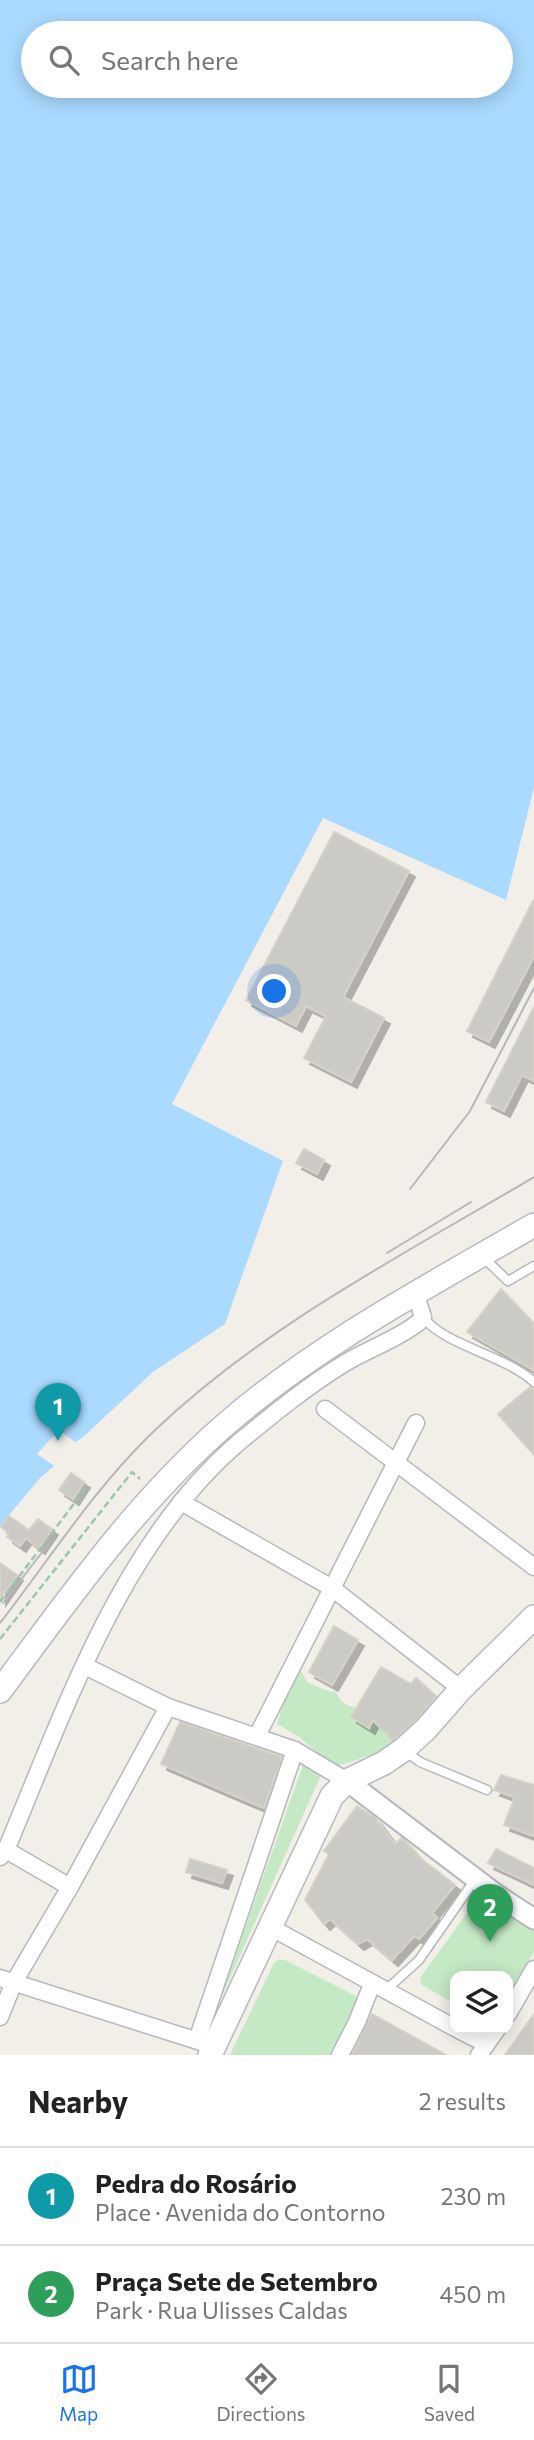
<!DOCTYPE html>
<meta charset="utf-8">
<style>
:root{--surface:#fff;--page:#f2f2f2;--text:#222;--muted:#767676;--line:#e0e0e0;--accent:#1a73e8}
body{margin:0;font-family:Commissioner,sans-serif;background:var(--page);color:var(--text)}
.controls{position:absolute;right:21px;bottom:21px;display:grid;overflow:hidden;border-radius:14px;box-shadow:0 4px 18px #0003}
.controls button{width:63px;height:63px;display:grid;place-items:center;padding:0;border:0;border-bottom:2px solid var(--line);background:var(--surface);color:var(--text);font:35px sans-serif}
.you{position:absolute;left:275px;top:992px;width:24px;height:24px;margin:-18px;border:5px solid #fff;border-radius:50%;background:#1a73e8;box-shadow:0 0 0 10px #1a73e833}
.badge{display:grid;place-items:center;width:46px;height:46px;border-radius:50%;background:var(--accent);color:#fff;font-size:23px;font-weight:700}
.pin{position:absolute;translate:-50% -58px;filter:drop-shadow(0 2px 4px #0008)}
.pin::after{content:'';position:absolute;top:37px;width:24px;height:21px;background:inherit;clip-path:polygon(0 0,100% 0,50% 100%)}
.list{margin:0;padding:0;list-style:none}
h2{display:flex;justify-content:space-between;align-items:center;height:91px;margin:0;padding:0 28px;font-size:30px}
h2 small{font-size:23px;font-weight:400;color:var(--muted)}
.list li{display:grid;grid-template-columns:46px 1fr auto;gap:21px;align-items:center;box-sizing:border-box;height:98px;padding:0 28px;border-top:2px solid var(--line)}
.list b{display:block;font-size:26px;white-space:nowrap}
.list p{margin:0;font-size:23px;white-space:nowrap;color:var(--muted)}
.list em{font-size:23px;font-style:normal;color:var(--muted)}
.icon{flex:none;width:38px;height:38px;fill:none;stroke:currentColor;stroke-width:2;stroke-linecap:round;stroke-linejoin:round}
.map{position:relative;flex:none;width:534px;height:2055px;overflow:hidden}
.search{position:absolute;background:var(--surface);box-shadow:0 4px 18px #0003;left:21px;right:21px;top:21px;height:77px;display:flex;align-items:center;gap:18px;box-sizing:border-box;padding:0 24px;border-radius:38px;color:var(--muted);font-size:26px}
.sheet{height:287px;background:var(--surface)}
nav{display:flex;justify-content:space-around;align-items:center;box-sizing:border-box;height:98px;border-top:2px solid var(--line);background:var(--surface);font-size:19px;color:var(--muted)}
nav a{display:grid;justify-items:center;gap:4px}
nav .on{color:var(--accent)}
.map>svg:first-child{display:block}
.green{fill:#c5e8c5}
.water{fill:#aadaff;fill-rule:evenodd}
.building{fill:#cccac5;stroke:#d6d1c6;stroke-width:2;filter:url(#shadow)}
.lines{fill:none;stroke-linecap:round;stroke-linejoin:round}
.service-casing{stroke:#b5b8bc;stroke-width:11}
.minor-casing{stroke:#b5b8bc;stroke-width:19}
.tertiary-casing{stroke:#b5b8bc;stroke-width:23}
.secondary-casing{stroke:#b6babf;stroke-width:26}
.path{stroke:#9cc7a9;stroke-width:2.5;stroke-dasharray:7 3.5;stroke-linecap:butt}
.service{stroke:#fff;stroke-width:8}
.minor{stroke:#fff;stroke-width:16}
.tertiary{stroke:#fff;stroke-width:19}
.secondary{stroke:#fff;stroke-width:23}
.tram{stroke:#b6b7b8;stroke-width:2}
</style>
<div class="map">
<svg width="534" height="2055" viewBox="0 0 534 2055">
<defs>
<filter id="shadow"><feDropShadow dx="6" dy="6" stdDeviation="0" flood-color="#0004"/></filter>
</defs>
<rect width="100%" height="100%" fill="#f1efe8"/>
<g class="green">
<path d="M301,1671L307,1682L325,1690L336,1692C340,1702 345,1705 356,1708L351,1717L369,1728L372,1722H376L398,1745L348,1763L333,1766L299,1737L277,1724L293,1675Z"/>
<path d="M303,1765L322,1773L217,2007Z"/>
<path d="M480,1901L534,1931V1952L508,1996V1976H455V2004L422,1985L420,1978L474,1903Z"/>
<path d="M279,1960H285L356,1996L359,2002L335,2055H230L274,1963Z"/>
</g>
<path class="water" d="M0,0H534V787L506,900L323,818L172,1104L283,1161L225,1324L153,1372L82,1438L75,1442L59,1430L37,1454L54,1466L40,1478L0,1526ZM33,33H501V86H33Z"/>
<g class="building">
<path d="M334,832L409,871L343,997L384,1018L351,1082L304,1058L326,1016L306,1006L296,1026L246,1000Z"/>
<path d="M534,899V956L489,1042L467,1031Z"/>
<path d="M534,1007V1081L522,1075L504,1111L486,1102Z"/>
<path d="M304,1149L324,1160L317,1174L296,1163Z"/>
<path d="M501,1289L534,1324V1370L467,1332Z"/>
<path d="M530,1387L534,1388V1455L498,1414Z"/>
<path d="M71,1473L84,1482L73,1499L59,1490Z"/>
<path d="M9,1516L29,1530L38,1519L52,1529L39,1548L26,1538L20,1546L7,1537L9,1533L1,1527Z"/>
<path d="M0,1563L17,1575L0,1599Z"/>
<path d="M334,1626L358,1640L332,1685L309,1672Z"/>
<path d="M381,1667L411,1684L416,1678L436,1696L416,1719L393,1740L373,1720L369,1728L351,1717Z"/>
<path d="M180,1722L282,1757L264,1808L161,1764Z"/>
<path d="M501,1775L534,1785V1836L504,1825L515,1797L494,1790Z"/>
<path d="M357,1806L375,1818L395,1844L402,1838L420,1858L455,1885L432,1913L437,1918L419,1939L414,1936L392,1960L367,1939L358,1944L330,1919L324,1924L305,1900L329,1854L324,1851Z"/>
<path d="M496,1849L534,1868V1885L488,1863Z"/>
<path d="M190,1859L227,1870L222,1883L186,1872Z"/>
<path d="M372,2014L446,2055H352Z"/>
<path d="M534,2014V2055H505Z"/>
</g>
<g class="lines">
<defs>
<g id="service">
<path d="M484,1258L508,1281L534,1266"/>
<path d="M423,1317C445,1346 503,1354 534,1382"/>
<path d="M405,1751L420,1762L487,1790"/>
<path d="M386,1990L419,1960L476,1878"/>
</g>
<g id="minor">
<path d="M325,1409L534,1567"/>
<path d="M181,1502L332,1588L461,1689"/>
<path d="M85,1666L168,1707L295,1750L347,1781"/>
<path d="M257,1736L416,1423"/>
<path d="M6,1850L70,1887"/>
<path d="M0,1857L6,1850C64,1712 121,1543 238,1443C272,1415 307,1386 345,1363C368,1349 398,1339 419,1322L423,1317L418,1302L412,1297"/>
<path d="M270,1927L455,2028"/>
<path d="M0,1978L204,2043"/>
<path d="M508,2014L534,1969"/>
<path d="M0,2017L14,1982L70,1887L168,1707"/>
<path d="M457,2029L486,2044"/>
<path d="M197,2040L295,1750"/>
<path d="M340,2055L357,2022L372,1984"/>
<path d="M479,2055L497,2029"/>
</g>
<path id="tertiary" d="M347,1781L497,1895L534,1919"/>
<g id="secondary">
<path d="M0,1691C69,1598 138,1500 226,1424C318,1344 429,1286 534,1225"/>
<path d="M210,2055L332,1796L347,1781L384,1763L403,1750L426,1729L461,1689L534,1617"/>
</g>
</defs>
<use href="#service" class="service-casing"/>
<use href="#minor" class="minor-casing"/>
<use href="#tertiary" class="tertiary-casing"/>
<use href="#secondary" class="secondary-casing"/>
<g class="path">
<path d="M0,1602L85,1489"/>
<path d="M0,1639L132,1472L140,1479"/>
</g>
<use href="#service" class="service"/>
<use href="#minor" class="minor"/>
<use href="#tertiary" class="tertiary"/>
<use href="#secondary" class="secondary"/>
<g class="tram">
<path d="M410,1189L470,1111L534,988"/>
<path d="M387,1253L471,1202"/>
<path d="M3,1603L50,1542"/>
<path d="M0,1623C49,1560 94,1489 152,1433C263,1326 403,1255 534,1177"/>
</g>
</g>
</svg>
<div class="controls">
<button><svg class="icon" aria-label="layers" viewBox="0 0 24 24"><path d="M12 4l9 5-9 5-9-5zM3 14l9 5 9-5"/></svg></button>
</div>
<div class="you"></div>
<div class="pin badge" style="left:58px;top:1441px;background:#0f9aa8">1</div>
<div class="pin badge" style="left:490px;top:1942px;background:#2e9e5b">2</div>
<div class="search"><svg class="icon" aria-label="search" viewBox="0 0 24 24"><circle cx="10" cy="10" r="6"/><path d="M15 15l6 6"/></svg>Search here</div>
</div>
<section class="sheet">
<h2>Nearby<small>2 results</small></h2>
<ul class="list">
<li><span class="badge" style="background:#0f9aa8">1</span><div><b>Pedra do Rosário</b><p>Place · Avenida do Contorno</p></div><em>230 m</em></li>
<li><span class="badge" style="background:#2e9e5b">2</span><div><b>Praça Sete de Setembro</b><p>Park · Rua Ulisses Caldas</p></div><em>450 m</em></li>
</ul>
</section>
<nav>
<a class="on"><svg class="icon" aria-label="map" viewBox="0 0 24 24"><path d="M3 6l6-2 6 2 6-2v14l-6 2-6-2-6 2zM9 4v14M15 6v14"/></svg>Map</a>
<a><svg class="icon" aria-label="directions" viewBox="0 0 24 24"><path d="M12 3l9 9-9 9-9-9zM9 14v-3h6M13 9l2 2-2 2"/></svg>Directions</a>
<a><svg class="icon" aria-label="saved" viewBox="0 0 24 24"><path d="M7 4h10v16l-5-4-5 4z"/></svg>Saved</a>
</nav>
